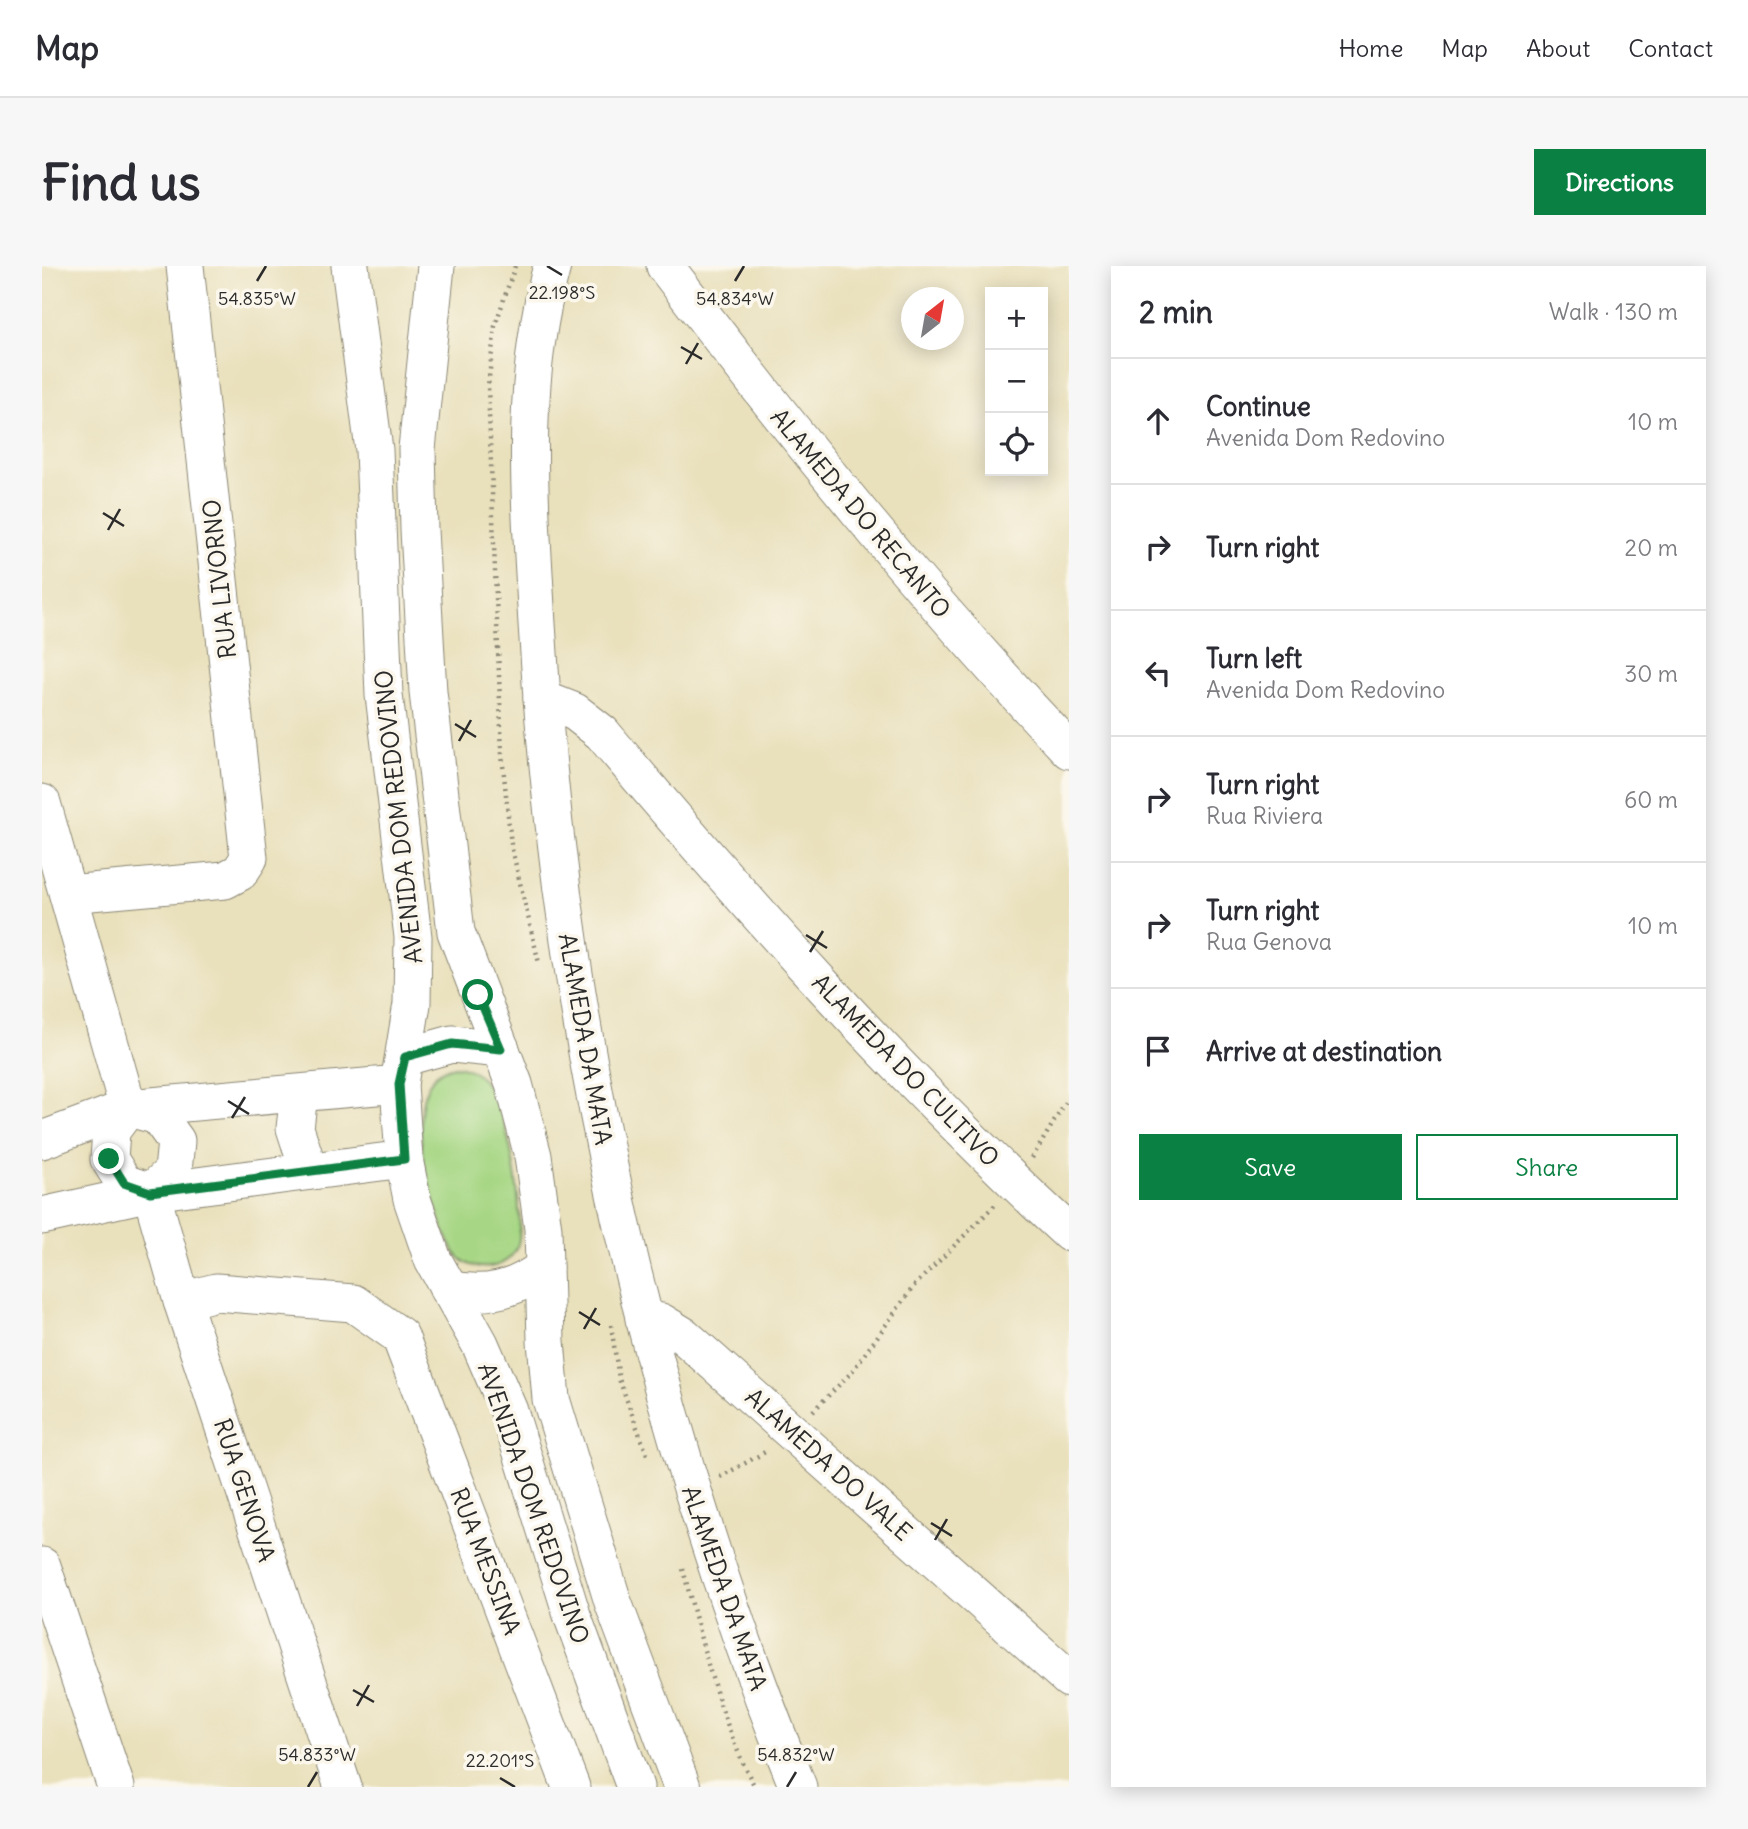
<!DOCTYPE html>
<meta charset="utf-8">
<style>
:root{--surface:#fff;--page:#f7f7f7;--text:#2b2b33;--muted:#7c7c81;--line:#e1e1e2;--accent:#0b8043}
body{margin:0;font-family:Delius,sans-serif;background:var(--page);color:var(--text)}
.controls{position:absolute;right:21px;top:21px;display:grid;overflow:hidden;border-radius:0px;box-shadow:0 4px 18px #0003}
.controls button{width:63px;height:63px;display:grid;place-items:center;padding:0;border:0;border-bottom:2px solid var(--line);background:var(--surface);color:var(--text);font:35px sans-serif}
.compass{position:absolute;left:859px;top:21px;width:63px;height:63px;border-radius:50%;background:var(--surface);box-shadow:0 4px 18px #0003;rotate:31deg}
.stop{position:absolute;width:21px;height:21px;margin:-16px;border:5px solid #0b8043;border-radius:50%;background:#fff}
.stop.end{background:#0b8043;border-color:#fff;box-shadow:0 2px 7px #0008}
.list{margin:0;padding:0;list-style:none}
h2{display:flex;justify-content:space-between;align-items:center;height:91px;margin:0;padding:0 28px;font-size:30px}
h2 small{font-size:23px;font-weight:400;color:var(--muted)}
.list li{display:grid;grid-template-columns:46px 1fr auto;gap:21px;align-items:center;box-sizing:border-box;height:126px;padding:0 28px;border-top:2px solid var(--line)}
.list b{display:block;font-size:26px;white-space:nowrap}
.list p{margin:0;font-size:23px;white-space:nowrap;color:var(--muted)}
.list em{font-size:23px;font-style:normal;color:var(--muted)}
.actions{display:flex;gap:14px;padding:21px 28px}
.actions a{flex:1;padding:16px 0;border:2px solid var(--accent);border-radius:0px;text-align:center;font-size:24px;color:var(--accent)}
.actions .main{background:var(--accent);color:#fff}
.icon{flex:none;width:38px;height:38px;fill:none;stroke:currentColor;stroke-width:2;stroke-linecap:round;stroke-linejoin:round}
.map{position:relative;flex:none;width:1027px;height:1521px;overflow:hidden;border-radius:0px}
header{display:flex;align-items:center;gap:42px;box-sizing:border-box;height:98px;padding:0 35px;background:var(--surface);border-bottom:2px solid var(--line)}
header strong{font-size:33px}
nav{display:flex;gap:38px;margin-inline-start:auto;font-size:24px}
.intro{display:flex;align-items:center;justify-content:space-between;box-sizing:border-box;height:168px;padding:0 42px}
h1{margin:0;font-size:49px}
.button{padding:18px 32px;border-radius:0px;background:var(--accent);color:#fff;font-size:24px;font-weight:700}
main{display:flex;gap:42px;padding:0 42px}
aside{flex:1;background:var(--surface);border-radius:0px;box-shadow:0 4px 18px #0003}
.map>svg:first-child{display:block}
.green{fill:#a7d785;stroke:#698158;stroke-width:2}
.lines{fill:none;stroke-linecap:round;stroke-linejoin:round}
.minor-casing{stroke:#8a8674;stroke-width:39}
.path{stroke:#8a8674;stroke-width:4.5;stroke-dasharray:2 5;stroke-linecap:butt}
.minor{stroke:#fff;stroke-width:37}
.route{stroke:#0b8043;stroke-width:9}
.ticks{fill:none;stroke:#2b2b2b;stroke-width:2.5}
.labels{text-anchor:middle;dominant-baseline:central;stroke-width:7;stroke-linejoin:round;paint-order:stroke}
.street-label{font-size:24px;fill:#2b2b2b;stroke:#fbf7ec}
.ticks-label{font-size:18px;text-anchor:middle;fill:#2b2b2b;stroke:#fbf7ec;stroke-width:7;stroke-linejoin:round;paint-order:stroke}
</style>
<header>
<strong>Map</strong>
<nav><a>Home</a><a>Map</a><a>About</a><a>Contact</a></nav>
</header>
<div class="intro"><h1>Find us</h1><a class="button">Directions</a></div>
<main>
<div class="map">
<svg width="1027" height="1521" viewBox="0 0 1027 1521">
<rect width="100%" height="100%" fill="#fbf7ec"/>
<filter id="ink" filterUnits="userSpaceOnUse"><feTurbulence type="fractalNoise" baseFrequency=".0143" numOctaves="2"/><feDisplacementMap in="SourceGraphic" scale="14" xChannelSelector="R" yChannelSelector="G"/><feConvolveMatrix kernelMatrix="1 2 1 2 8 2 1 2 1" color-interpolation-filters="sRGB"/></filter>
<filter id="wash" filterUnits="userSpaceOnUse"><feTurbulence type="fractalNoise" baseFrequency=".00686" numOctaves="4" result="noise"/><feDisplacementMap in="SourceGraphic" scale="28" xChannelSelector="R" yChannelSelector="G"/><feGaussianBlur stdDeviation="1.57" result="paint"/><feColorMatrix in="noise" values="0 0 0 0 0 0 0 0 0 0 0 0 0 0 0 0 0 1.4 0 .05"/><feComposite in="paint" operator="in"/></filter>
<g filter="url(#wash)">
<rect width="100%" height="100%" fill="#e9e0bc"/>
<path class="green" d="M413,800C422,801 430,803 437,810C466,837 481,934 477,973C473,1005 428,1011 412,985C390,948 349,810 413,800Z"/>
</g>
<g filter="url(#ink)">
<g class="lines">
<defs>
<g id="minor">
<path d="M308,0L332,184L342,429L371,671L370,738L357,818L362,893L370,933L391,994L438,1078L467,1145L530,1349L593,1521"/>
<path d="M394,0L375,183L377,264L386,426L414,666L472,818L491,890L501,963L504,1075L509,1133L571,1336L640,1521"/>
<path d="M510,0C477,120 488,235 495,358C518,758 606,1150 756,1521"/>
<path d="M623,0C751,168 882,331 1027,484"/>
<path d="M500,433L533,446L560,467C707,642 859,812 1027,967"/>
<path d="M0,537L86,842"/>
<path d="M26,628L183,614L198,606L207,592L143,0"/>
<path d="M363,791L410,778L459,783"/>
<path d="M257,828L253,862L267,905"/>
<path d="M86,842L69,865L67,893L82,917L109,926"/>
<path d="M87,842L116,850L134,875L131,905L109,926"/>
<path d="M0,874L86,842L357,818"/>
<path d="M109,926L140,1035L301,1521"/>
<path d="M0,950L109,926L362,893"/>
<path d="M406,1023C442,1031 473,1025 502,1001"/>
<path d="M140,1035L174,1026L311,1037L358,1070L529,1521"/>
<path d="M602,1053L619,1056L642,1070L1027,1413"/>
<path d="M0,1300L74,1521"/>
</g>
</defs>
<use href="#minor" class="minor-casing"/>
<g class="path">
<path d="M473,0L453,60L446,120L460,489L469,579L497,697"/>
<path d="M990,892L1027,831"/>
<path d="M569,1059L577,1113L606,1191"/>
<path d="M771,1145L809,1107L872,1020L953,939"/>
<path d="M678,1211L725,1185"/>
<path d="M641,1303C660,1376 677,1454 713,1521"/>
</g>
<use href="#minor" class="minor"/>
</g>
</g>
<g class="lines" filter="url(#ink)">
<path class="route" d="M67,893L82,917L108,926L362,893L357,818L363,791L410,778L459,783L436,729"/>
</g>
<path class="ticks" d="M505,0L520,9M215,15L224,0M693,15L702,0M639,81L660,93M644,98L656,77M61,247L82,260M66,264L78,243M413,458L434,471M417,475L429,454M764,669L785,682M768,686L781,665M186,835L207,848M190,852L203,831M537,1046L558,1059M542,1063L554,1042M889,1257L910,1270M893,1274L905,1253M311,1424L332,1436M315,1440L327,1419M458,1512L473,1521M266,1521L275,1506M745,1521L754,1506"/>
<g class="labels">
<g class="street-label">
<text transform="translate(819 247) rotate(50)">ALAMEDA DO RECANTO</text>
<text transform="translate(177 313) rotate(-96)">RUA LIVORNO</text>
<text transform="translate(356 551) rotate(-96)">AVENIDA DOM REDOVINO</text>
<text transform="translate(544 773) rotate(80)">ALAMEDA DA MATA</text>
<text transform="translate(864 804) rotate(46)">ALAMEDA DO CULTIVO</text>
<text transform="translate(787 1198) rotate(42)">ALAMEDA DO VALE</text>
<text transform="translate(203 1224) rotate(72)">RUA GENOVA</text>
<text transform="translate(492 1237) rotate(71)">AVENIDA DOM REDOVINO</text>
<text transform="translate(444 1295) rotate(69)">RUA MESSINA</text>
<text transform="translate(683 1322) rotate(71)">ALAMEDA DA MATA</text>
</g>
</g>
<g class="ticks-label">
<text x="520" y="33">22.198°S</text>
<text x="215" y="39">54.835°W</text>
<text x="693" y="39">54.834°W</text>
<text x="275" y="1495">54.833°W</text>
<text x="754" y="1495">54.832°W</text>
<text x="458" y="1501">22.201°S</text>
</g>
</svg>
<div class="controls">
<button>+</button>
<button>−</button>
<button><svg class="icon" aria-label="locate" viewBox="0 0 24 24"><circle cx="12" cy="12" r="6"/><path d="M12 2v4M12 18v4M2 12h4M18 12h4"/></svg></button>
</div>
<svg class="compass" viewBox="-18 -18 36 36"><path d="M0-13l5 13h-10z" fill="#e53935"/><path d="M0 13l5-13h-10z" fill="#7c7c81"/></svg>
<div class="stop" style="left:436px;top:729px"></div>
<div class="stop end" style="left:67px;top:893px"></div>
</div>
<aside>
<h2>2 min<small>Walk · 130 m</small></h2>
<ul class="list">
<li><svg class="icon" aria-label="ahead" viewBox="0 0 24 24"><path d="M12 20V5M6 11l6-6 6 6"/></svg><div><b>Continue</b><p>Avenida Dom Redovino</p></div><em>10 m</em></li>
<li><svg class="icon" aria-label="right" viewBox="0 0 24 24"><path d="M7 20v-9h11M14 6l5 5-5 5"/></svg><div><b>Turn right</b></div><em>20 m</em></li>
<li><svg class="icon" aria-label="left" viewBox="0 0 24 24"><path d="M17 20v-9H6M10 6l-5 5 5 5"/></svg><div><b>Turn left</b><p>Avenida Dom Redovino</p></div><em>30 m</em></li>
<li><svg class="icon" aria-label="right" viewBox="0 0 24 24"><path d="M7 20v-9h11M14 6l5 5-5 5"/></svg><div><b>Turn right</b><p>Rua Riviera</p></div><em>60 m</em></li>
<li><svg class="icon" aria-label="right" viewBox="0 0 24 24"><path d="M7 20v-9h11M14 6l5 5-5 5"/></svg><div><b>Turn right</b><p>Rua Genova</p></div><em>10 m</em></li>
<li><svg class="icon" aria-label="arrive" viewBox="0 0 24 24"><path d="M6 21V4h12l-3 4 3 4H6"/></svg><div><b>Arrive at destination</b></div></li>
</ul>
<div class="actions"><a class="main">Save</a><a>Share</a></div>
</aside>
</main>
